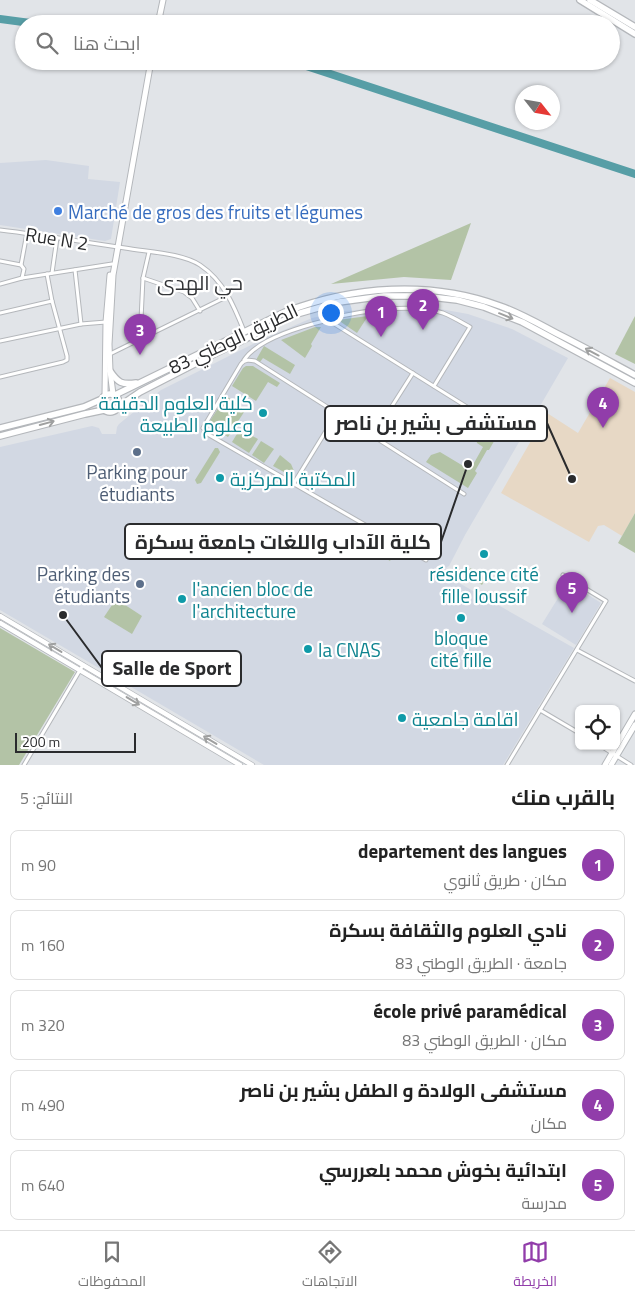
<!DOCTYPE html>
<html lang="ar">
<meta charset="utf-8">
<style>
:root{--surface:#fff;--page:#f6f6f6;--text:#222;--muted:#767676;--line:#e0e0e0;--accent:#913daa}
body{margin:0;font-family:"Titillium Web",Cairo,sans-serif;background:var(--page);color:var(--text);direction:rtl}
.controls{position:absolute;right:15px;bottom:15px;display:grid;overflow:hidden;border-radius:8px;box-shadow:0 1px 4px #0004}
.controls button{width:45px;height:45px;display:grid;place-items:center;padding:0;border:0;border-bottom:1px solid var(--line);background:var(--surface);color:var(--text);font:25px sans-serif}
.compass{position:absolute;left:515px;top:85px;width:45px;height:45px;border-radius:50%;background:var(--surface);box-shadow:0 1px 4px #0004;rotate:121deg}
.scale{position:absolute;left:15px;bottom:12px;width:121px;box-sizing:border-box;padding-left:5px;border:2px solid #2a2b2d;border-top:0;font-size:14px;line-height:18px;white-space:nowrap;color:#2a2b2d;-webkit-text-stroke:4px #fff;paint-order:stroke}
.you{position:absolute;left:330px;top:312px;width:18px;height:18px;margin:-12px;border:4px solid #fff;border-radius:50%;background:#1a73e8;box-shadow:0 0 0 8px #1a73e833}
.badge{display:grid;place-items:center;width:32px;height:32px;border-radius:50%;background:var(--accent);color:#fff;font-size:16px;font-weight:700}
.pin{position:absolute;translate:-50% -41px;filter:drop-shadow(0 1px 2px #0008)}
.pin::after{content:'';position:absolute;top:26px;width:18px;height:15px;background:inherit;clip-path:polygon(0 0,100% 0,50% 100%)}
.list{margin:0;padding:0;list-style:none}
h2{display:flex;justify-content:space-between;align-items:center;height:65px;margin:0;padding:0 20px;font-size:21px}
h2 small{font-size:16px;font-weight:400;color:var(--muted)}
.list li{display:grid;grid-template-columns:32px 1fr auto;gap:15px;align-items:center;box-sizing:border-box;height:70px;margin:0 10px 10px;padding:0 10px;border:1px solid var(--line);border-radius:8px}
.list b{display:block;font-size:19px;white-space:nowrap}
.list p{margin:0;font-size:16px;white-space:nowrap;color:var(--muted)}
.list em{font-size:16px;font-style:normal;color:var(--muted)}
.icon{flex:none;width:28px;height:28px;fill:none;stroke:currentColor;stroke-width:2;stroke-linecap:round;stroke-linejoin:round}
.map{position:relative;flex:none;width:635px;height:765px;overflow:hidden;direction:ltr}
.search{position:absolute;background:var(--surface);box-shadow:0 1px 4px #0004;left:15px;right:15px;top:15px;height:55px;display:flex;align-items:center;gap:12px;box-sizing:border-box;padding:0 18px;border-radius:28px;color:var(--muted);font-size:19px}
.sheet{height:465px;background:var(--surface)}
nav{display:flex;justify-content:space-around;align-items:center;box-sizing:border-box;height:70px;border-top:1px solid var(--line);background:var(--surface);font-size:14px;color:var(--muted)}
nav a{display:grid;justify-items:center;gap:2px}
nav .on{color:var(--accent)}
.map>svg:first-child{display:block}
.built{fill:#d2d8e3}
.medical{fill:#e7d8c5}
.green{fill:#b3c3a6}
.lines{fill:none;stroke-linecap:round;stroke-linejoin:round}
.river{stroke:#579ea6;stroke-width:8}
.minor-casing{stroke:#b4b7bb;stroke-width:5}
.secondary-casing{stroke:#b4b7bb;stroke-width:6}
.primary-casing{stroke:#b4b7bb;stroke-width:7}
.trunk-casing{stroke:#b4b7bb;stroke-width:8}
.minor{stroke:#fff;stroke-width:3}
.secondary{stroke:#fff;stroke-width:4.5}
.primary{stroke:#fff;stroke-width:5}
.trunk{stroke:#fff;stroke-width:5.5}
.oneway{stroke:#9fa0a0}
.shop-dot{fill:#3f7fe0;stroke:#fff;stroke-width:2}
.culture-dot{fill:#0f9aa8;stroke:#fff;stroke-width:2}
.service-dot{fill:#5c6f8a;stroke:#fff;stroke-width:2}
.labels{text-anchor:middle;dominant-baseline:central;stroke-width:4.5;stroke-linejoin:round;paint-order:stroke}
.shop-label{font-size:19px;fill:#366cbe;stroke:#fff;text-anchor:start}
.street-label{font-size:19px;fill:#2a2b2d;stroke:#fff}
.culture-label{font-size:19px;fill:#0d838f;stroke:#fff;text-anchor:start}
.service-label{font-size:19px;fill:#4e5e75;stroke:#fff}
.neighbourhood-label{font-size:20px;fill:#333538;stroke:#fff}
.leader{fill:none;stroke:#2a2b2d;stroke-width:2}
.callout-dot{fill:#2a2b2d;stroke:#fff;stroke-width:2}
.callout{fill:#fff;stroke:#2a2b2d;stroke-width:2}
.callout-label{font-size:20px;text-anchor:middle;font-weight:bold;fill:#2a2b2d}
</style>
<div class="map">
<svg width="635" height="765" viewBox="0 0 635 765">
<rect width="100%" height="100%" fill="#e1e4e8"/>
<g class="built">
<path d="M46,160L89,166L88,179L120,182L111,239L105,241L0,225V163Z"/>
<path d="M389,307H429L468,314L512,329L568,358L465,535L449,566L447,567L443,574L574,648L503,765H264L0,610V447L92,426L99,428L102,434H116L117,427L119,424L161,390L265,338L312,318L345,311Z"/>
<path d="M568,582L601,603L576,645L542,624Z"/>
</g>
<path class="medical" d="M610,378L635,392V513L622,536L604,525L598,526L589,542L501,493L547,413L578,433Z"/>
<g class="green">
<path d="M471,223L451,280L404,277L331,284Z"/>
<path d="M368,316L357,333L338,320Z"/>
<path d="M635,316V364L615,354Z"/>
<path d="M315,327H321L311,344L312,346L305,358L281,340Z"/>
<path d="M264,346L295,365L290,374L263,358L260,362L256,360Z"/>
<path d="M246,366H253L280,383L277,387L268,382L256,401L232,386L243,368Z"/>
<path d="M226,396L246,409L228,437L208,424Z"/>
<path d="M481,423L496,432L497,436L489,450H487L475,471L477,473L468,488L426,462L431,455L440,452L470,470L483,447L477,443L475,434Z"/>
<path d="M240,429L258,439L249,453L232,442Z"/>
<path d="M261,441L274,449L264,463L252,455Z"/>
<path d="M215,448H218L220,452L201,483L197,484L195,480Z"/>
<path d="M280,455L291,464L294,471L291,476L273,466Z"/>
<path d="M635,513V553L618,543Z"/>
<path d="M374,535L397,549L390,561L366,547Z"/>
<path d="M470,568L486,578L482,585L466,575Z"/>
<path d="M116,599L142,616L132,634L104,617Z"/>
<path d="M0,628L75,672L19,765H0Z"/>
</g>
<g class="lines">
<g class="river">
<path d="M0,19L38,24"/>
<path d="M291,61L635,174"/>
</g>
<defs>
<g id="minor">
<path d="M0,230C42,235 84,242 125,248C147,252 182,253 200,265C224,281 234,306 244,331"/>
<path d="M0,261L21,265L24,269L22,278"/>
<path d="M21,265L27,233"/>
<path d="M75,270L81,324"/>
<path d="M52,273L57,238"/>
<path d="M143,278L184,292L192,298L200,311"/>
<path d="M0,284L22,278L112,264"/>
<path d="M0,313L52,301"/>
<path d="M328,319C361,311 410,303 443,313C453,317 461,322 470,327L434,386"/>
<path d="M140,340L143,278L149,252"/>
<path d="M0,341L81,324L106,322"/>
<path d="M110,354L228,296"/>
<path d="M244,360C258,339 303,326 328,320L507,432"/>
<path d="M0,377L63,362L67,360V356L52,301L47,274"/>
<path d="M203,428L241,364C245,359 250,360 255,361L464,494"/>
<path d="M204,432L426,560"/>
<path d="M373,436L413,373"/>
<path d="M294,483L337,413"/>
<path d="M577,650L635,681"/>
<path d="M540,710L579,733"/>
<path d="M601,746L631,765"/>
<path d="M24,765L83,665"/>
<path d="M507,765L606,601L563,575"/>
</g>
<g id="secondary">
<path d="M0,616L252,765"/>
<path d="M0,623L240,765"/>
</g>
<g id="primary">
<path d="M158,24L163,0"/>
<path d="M113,394L110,371L109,344L113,275L151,61"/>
<path d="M105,395L106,322L110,275"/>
<path d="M605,765L635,714"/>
<path d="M611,765L635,725"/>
</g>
<g id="trunk">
<path d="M580,0L635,34"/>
<path d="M590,0L635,27"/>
<path d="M110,371C118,383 122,385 136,383"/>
<circle cx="110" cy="403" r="9"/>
<path d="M115,395L285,312C353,286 430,280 500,306C520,313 539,324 558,334C584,347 609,361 635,375"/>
<path d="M118,407L140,392L210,356L297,314L339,302L384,296H422L457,300L484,307L522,322L635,383"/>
<path d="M0,428L84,407L102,399"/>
<path d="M0,436L85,414L104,410"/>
</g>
</defs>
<use href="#minor" class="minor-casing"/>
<use href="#secondary" class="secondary-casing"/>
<use href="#primary" class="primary-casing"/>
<use href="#trunk" class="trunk-casing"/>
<use href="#minor" class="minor"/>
<use href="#secondary" class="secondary"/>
<use href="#primary" class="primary"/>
<use href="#trunk" class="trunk"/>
</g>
<defs><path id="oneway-shaft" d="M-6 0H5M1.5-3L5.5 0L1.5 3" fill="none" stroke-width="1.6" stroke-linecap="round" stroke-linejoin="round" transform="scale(1.25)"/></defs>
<g class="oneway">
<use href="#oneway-shaft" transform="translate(506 316) rotate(22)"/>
<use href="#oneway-shaft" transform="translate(592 352) rotate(-152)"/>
<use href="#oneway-shaft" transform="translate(47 423) rotate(-15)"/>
<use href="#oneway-shaft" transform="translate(55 648) rotate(-149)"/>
<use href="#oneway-shaft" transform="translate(133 701) rotate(31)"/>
<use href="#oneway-shaft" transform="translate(210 740) rotate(-149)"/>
</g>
<circle class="shop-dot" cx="58" cy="211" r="5"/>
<g class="culture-dot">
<circle cx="263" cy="413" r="5"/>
<circle cx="220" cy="478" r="5"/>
<circle cx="484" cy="554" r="5"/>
<circle cx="182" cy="599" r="5"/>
<circle cx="461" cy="618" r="5"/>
<circle cx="308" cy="649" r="5"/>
<circle cx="402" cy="718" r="5"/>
</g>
<g class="service-dot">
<circle cx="137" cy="452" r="5"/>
<circle cx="140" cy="584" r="5"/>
</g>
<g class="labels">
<g class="shop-label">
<text x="68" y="211">Marché de gros des fruits et légumes</text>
</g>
<g class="street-label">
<text transform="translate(57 238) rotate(9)">Rue N 2</text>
<text transform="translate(233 338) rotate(-25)">الطريق الوطني 83</text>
</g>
<g class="culture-label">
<text x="253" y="402" text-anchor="end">كلية العلوم الدقيقة<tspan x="253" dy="22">وعلوم الطبيعة</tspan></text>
<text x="230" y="478">المكتبة المركزية</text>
<text x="484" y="573" text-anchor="middle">résidence cité<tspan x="484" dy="22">fille loussif</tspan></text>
<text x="192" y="588">l'ancien bloc de<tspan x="192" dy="22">l'architecture</tspan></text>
<text x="461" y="637" text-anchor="middle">bloque<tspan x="461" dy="22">cité fille</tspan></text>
<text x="318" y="649">la CNAS</text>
<text x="412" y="718">اقامة جامعية</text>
</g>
<g class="service-label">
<text x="137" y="471">Parking pour<tspan x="137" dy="22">étudiants</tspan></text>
<text x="130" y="573" text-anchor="end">Parking des<tspan x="130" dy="22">étudiants</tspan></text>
</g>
<g class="neighbourhood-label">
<text x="200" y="282">حي الهدى</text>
</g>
</g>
<path class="leader" d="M572 479L547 423M468 464L441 542M63 615L102 668"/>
<g class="callout-dot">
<circle cx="572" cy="479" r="5"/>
<circle cx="468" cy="464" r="5"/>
<circle cx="63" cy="615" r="5"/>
</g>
<g class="callout">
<rect x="325" y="406" width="222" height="35" rx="5"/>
<rect x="125" y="524" width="316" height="35" rx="5"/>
<rect x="102" y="651" width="139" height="35" rx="5"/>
</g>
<g class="callout-label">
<text x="436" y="430">مستشفى بشير بن ناصر</text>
<text x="283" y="549">كلية الآداب واللغات جامعة بسكرة</text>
<text x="172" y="675">Salle de Sport</text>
</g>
</svg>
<div class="controls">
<button><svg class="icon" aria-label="locate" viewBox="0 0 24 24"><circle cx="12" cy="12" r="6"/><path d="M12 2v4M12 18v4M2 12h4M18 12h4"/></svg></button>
</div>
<svg class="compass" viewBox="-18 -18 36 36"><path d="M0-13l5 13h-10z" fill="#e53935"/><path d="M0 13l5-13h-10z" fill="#767676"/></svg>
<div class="scale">200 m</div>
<div class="you"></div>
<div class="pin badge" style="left:381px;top:337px">1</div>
<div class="pin badge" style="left:423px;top:330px">2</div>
<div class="pin badge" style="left:140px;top:355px">3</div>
<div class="pin badge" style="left:603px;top:428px">4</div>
<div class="pin badge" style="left:572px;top:613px">5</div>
<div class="search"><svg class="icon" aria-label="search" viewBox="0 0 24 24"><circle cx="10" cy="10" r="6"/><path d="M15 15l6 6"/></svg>ابحث هنا</div>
</div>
<section class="sheet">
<h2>بالقرب منك<small>النتائج: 5</small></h2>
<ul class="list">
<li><span class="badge">1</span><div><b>departement des langues</b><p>مكان · طريق ثانوي</p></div><em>90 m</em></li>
<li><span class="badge">2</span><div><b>نادي العلوم والثقافة بسكرة</b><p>جامعة · الطريق الوطني 83</p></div><em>160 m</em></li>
<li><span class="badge">3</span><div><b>école privé paramédical</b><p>مكان · الطريق الوطني 83</p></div><em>320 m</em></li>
<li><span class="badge">4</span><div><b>مستشفى الولادة و الطفل بشير بن ناصر</b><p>مكان</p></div><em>490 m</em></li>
<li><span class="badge">5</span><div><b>ابتدائية بخوش محمد بلعررسي</b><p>مدرسة</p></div><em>640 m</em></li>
</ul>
</section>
<nav>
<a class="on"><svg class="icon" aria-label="map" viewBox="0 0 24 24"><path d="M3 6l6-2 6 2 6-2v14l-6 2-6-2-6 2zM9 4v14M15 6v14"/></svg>الخريطة</a>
<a><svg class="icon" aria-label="directions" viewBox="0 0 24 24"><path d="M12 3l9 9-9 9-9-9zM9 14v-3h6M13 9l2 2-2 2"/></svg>الاتجاهات</a>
<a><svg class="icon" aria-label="saved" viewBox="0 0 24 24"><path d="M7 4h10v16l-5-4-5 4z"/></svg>المحفوظات</a>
</nav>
